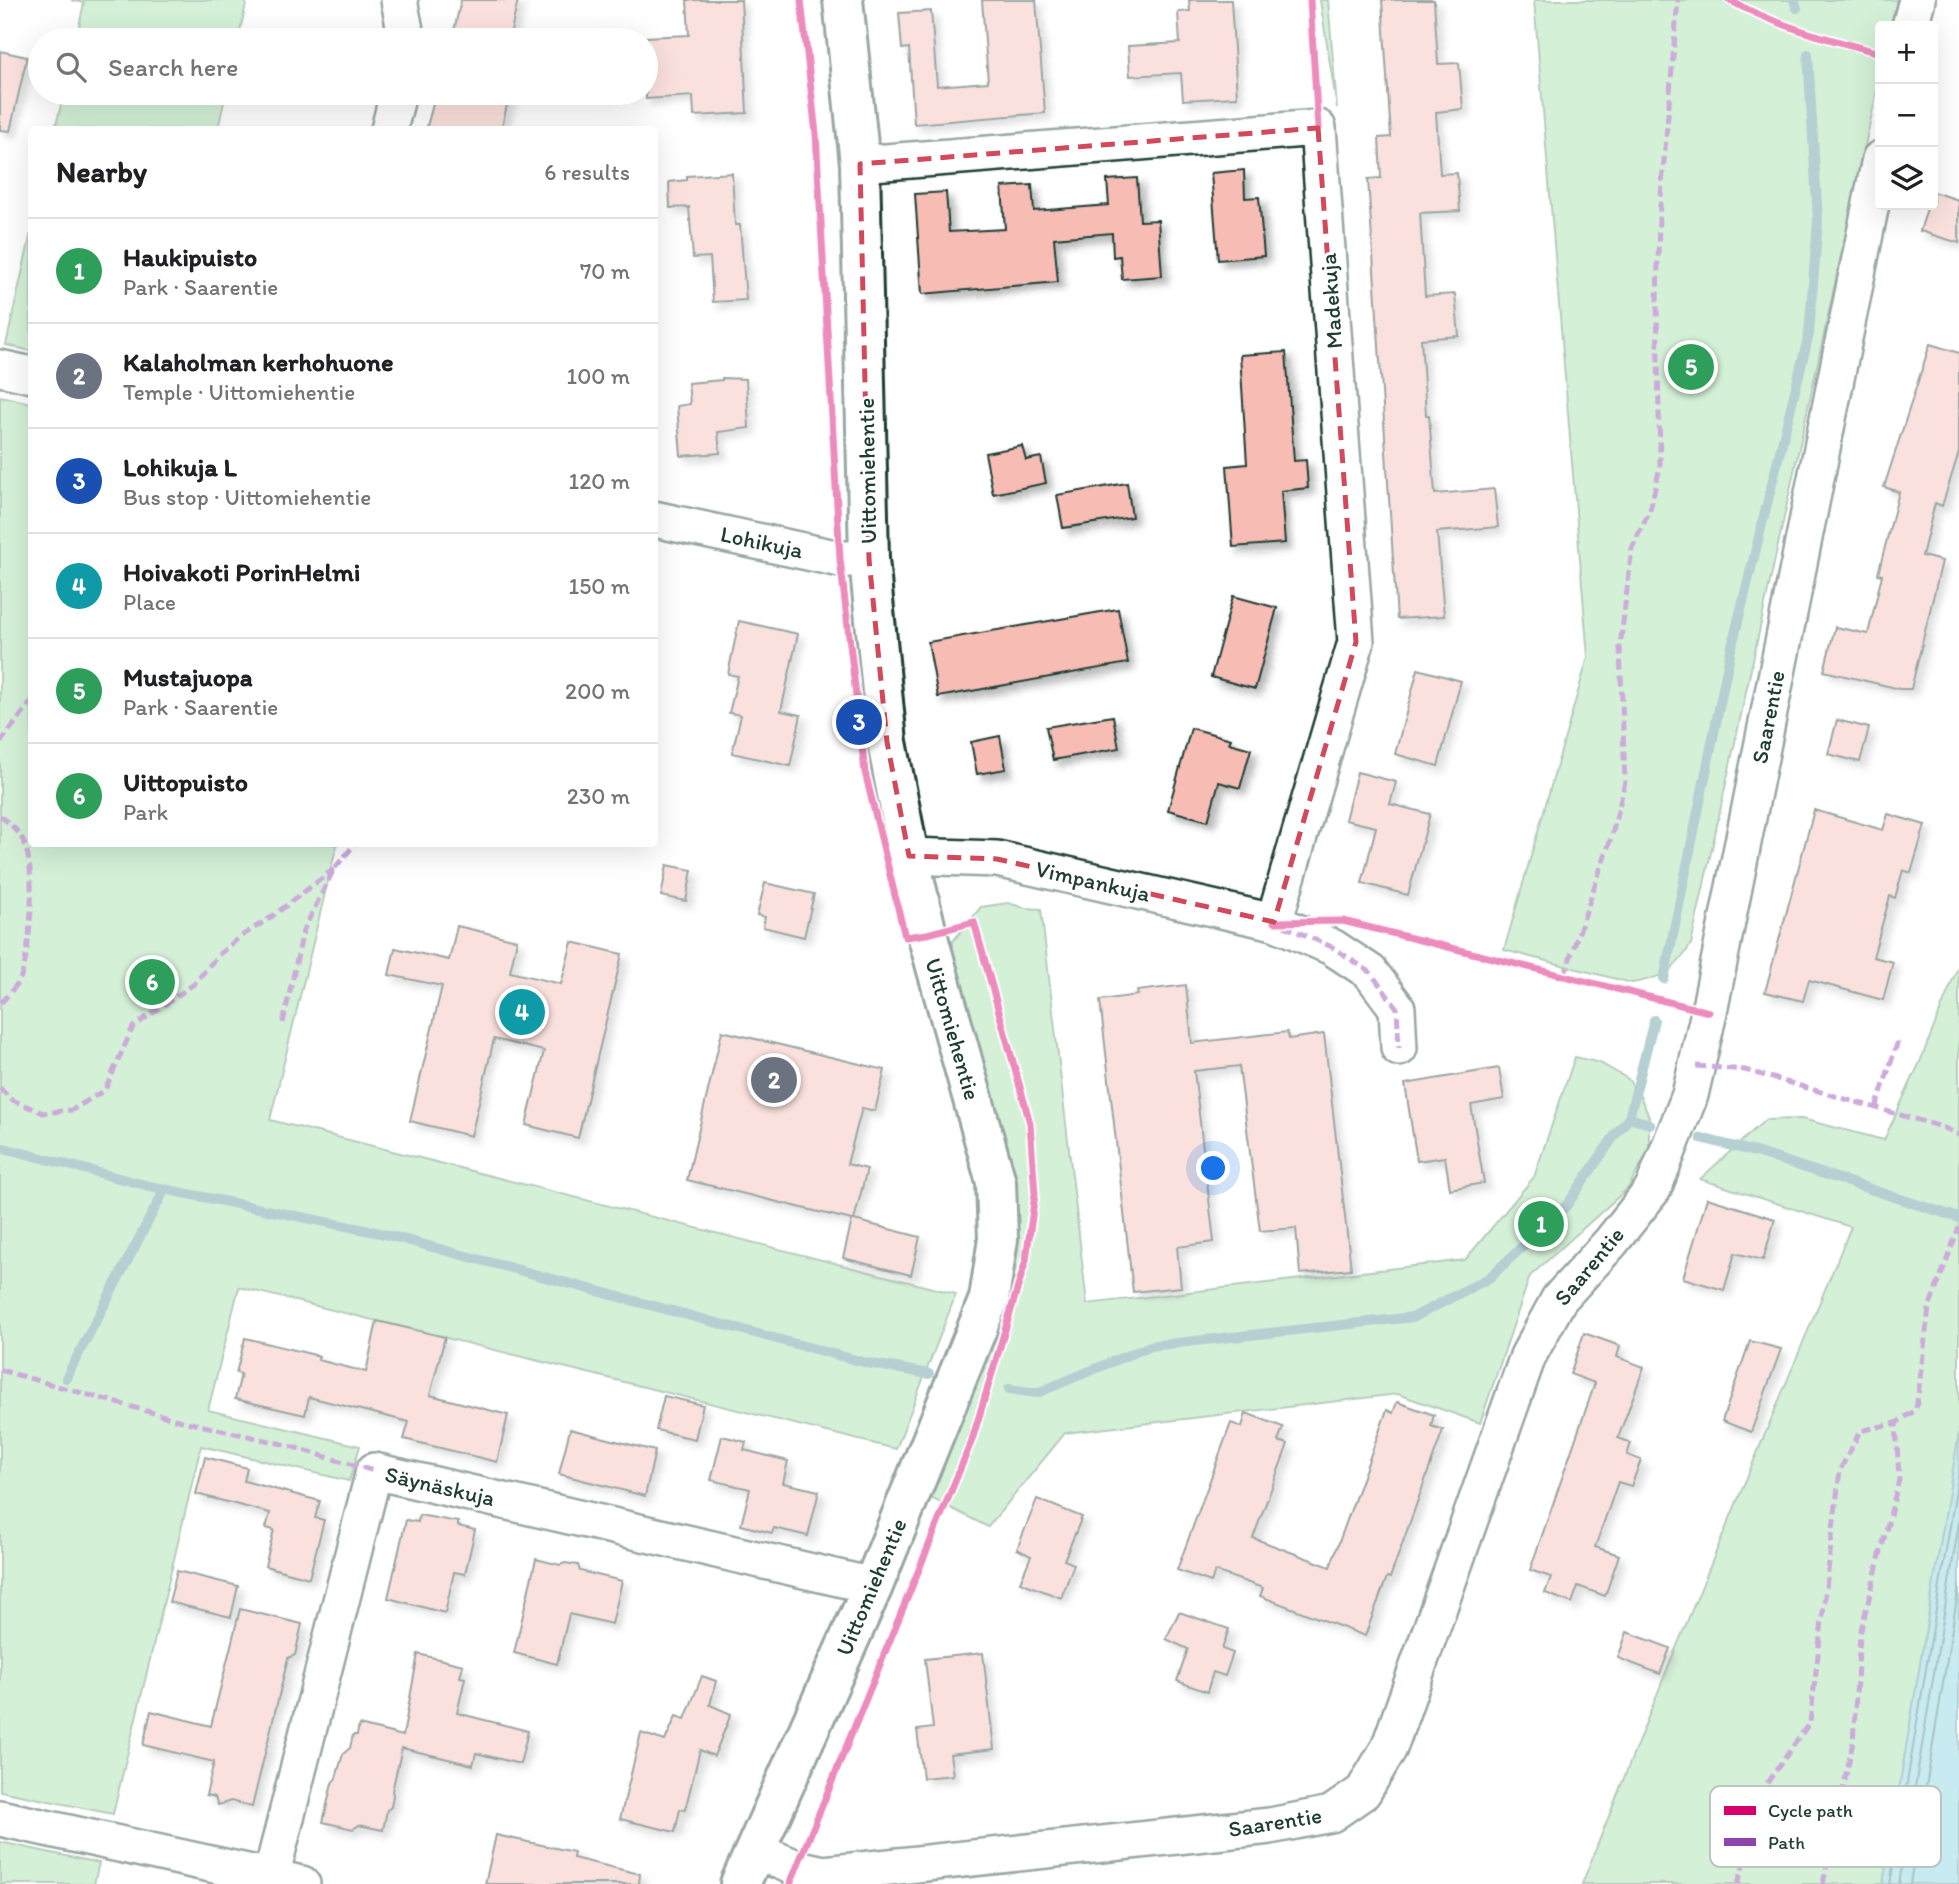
<!DOCTYPE html>
<meta charset="utf-8">
<style>
:root{--surface:#fff;--page:#f2f2f2;--text:#202124;--muted:#757577;--line:#e0e0e0;--accent:#0b8043}
body{margin:0;font-family:Itim,sans-serif;background:var(--page);color:var(--text)}
.controls{position:absolute;right:21px;top:21px;display:grid;overflow:hidden;border-radius:7px;box-shadow:0 7px 28px #0002}
.controls button{width:63px;height:63px;display:grid;place-items:center;padding:0;border:0;border-bottom:2px solid var(--line);background:var(--surface);color:var(--text);font:35px sans-serif}
.you{position:absolute;left:1214px;top:1169px;width:24px;height:24px;margin:-18px;border:5px solid #fff;border-radius:50%;background:#1a73e8;box-shadow:0 0 0 10px #1a73e833}
.badge{display:grid;place-items:center;width:46px;height:46px;border-radius:50%;background:var(--accent);color:#fff;font-size:23px;font-weight:700}
.pin{position:absolute;translate:-50% -50%;border:4px solid #fff;box-shadow:0 2px 7px #0006}
.list{margin:0;padding:0;list-style:none}
h2{display:flex;justify-content:space-between;align-items:center;height:91px;margin:0;padding:0 28px;font-size:30px}
h2 small{font-size:23px;font-weight:400;color:var(--muted)}
.list li{display:grid;grid-template-columns:46px 1fr auto;gap:21px;align-items:center;box-sizing:border-box;height:105px;padding:0 28px;border-top:2px solid var(--line)}
.list b{display:block;font-size:26px;white-space:nowrap}
.list p{margin:0;font-size:23px;white-space:nowrap;color:var(--muted)}
.list em{font-size:23px;font-style:normal;color:var(--muted)}
.icon{flex:none;width:38px;height:38px;fill:none;stroke:currentColor;stroke-width:2;stroke-linecap:round;stroke-linejoin:round}
.map{position:relative;flex:none;width:1959px;height:1884px;overflow:hidden}
.search{position:absolute;background:var(--surface);box-shadow:0 7px 28px #0002;left:28px;top:28px;width:630px;height:77px;display:flex;align-items:center;gap:18px;box-sizing:border-box;padding:0 24px;border-radius:38px;color:var(--muted);font-size:26px}
.panel{position:absolute;background:var(--surface);box-shadow:0 7px 28px #0002;left:28px;top:126px;width:630px;height:721px;border-radius:7px}
.map>svg:first-child{display:block}
.green{fill:#a1dfa7;stroke:#608e6e;stroke-width:2}
.water{fill:#83d2df;stroke:#5b969b;stroke-width:2}
.lines{fill:none;stroke-linecap:round;stroke-linejoin:round}
.shore{stroke:#477978;stroke-width:2}
.stream{stroke:#5b969b;stroke-width:10}
.building{fill:#f7bcb4;stroke:#1f3d34;stroke-width:2;filter:url(#shadow)}
.minor-casing{stroke:#1f3d34;stroke-width:40}
.tertiary-casing{stroke:#1f3d34;stroke-width:44}
.minor{stroke:#fff;stroke-width:35}
.tertiary{stroke:#fff;stroke-width:38}
.quiet{stroke:#8e44ad;stroke-width:5;stroke-dasharray:10 5;stroke-linecap:butt}
.cycleway-casing{stroke:#fff;stroke-width:11}
.cycleway{stroke:#d6006c;stroke-width:7}
.marked{fill:none;stroke:#d1495b;stroke-width:5;stroke-dasharray:14 9;stroke-linejoin:round}
.labels{text-anchor:middle;dominant-baseline:central;stroke-width:6;stroke-linejoin:round;paint-order:stroke}
.street-label{font-size:23px;fill:#1f3d34;stroke:#fff}
.key{fill:#fff;stroke:#bcc5c2;stroke-width:2}
.key-label{font-size:19px;fill:#1f3d34}
</style>
<div class="map">
<svg width="1959" height="1884" viewBox="0 0 1959 1884">
<defs>
<filter id="shadow"><feDropShadow dx="6" dy="6" stdDeviation="3.5" flood-color="#0004"/></filter>
</defs>
<rect width="100%" height="100%" fill="#fff"/>
<filter id="ink" filterUnits="userSpaceOnUse"><feTurbulence type="fractalNoise" baseFrequency=".0143" numOctaves="2"/><feDisplacementMap in="SourceGraphic" scale="14" xChannelSelector="R" yChannelSelector="G"/><feConvolveMatrix kernelMatrix="1 2 1 2 8 2 1 2 1" color-interpolation-filters="sRGB"/></filter>
<g filter="url(#ink)">
<g class="green">
<path d="M71,0H247L238,40H76L84,3Z"/>
<path d="M1320,0H1328L1337,108Z"/>
<path d="M1534,0H1897L1891,26H1880V77L1691,944C1675,971 1663,978 1632,983L1504,950L1588,657Z"/>
<path d="M64,93H226L218,129H55Z"/>
<path d="M31,233V351L6,345Z"/>
<path d="M0,396L31,403L32,844H337L270,1120L956,1294L896,1449L239,1287L208,1410L360,1446L349,1481L201,1446L113,1814L0,1791Z"/>
<path d="M1008,903L1025,908L1041,909L1087,1304L1465,1260L1534,1177L1575,1057L1600,1063L1628,1079L1641,1098L1649,1117V1150L1628,1188L1530,1276L1480,1423L1398,1394L1065,1433L988,1527L931,1498L982,1371L1008,1279L1009,1188L981,1049L953,971V941L981,907Z"/>
<path d="M1959,964V1433L1883,1884H1582L1662,1682L1851,1227L1700,1179L1765,1120L1802,1119L1884,1140L1920,1062Z"/>
<path d="M0,1842L99,1863L94,1884H0Z"/>
</g>
<path class="water" d="M1959,1433V1884H1883Z"/>
<g class="lines">
<g class="shore">
<path d="M1890,1884L1959,1472"/>
<path d="M1899,1884L1959,1523"/>
<path d="M1910,1884L1959,1586"/>
</g>
<g class="stream">
<path d="M1794,0L1797,8"/>
<path d="M1664,979L1730,654L1809,334L1818,221L1808,54"/>
<path d="M1629,1118L1654,1020"/>
<path d="M1701,1138L1759,1153L1959,1218"/>
<path d="M0,1147L149,1186L380,1233L867,1363L929,1374"/>
<path d="M66,1378L165,1189"/>
<path d="M1009,1389L1037,1393L1150,1346L1414,1317L1489,1278L1567,1205L1615,1135L1629,1118L1650,1124"/>
</g>
</g>
<g class="building">
<path d="M461,0H518L509,40H497L454,31Z"/>
<path d="M687,0H741L747,113L694,116L693,96L646,99V37L689,35Z"/>
<path d="M982,0H1036L1045,113L914,124L909,48L902,49L899,13L931,11L937,86L988,82Z"/>
<path d="M1189,0H1231L1237,97L1183,100L1181,73L1130,76L1128,46L1180,43L1178,12L1190,11Z"/>
<path d="M1382,0H1434L1438,64L1459,63L1463,109L1436,112L1440,174L1457,173L1460,211L1420,213L1425,296L1455,294L1459,336L1421,339L1426,415H1429L1435,494L1494,489L1498,527L1437,532L1444,616L1397,619L1368,179L1381,178L1379,138L1391,137Z"/>
<path d="M0,51L27,57L10,131L0,130Z"/>
<path d="M436,93H510L501,130H426Z"/>
<path d="M1244,170L1245,198L1259,197L1264,256L1218,260L1211,173Z"/>
<path d="M732,173L735,225H740L746,300L713,302L710,257L693,258L689,207L670,208L669,182L687,180V176Z"/>
<path d="M1137,178L1140,221L1158,220L1162,276L1122,279L1120,256L1113,257L1112,233L1054,238L1058,282L922,294L915,194L946,192L949,232L1005,229L1002,187L1032,185L1034,211L1109,205L1107,180Z"/>
<path d="M1933,192L1959,200V243L1920,231L1928,205H1933Z"/>
<path d="M1930,344L1959,353V452L1942,506L1935,503L1922,556L1942,561L1911,689H1900L1824,671L1835,627L1868,634L1882,575L1878,574L1899,492L1884,487Z"/>
<path d="M1286,352L1294,461L1306,460L1308,488L1281,491L1285,543L1233,547L1227,466L1247,464L1240,355Z"/>
<path d="M722,378L746,379L749,428L718,432L720,453L681,456L677,406L690,404L688,383L722,380Z"/>
<path d="M1022,446L1026,460L1041,457L1046,483L993,494L985,453Z"/>
<path d="M1127,483L1132,517L1063,528L1057,495Z"/>
<path d="M1233,596L1277,608L1255,689L1211,677Z"/>
<path d="M1118,609L1128,663L938,697L928,642Z"/>
<path d="M739,621L798,634L781,711L801,715L790,766L732,753L741,715L729,713L738,676L728,674Z"/>
<path d="M1418,669L1461,681L1438,766L1395,754Z"/>
<path d="M1113,716L1119,748L1053,760L1046,727Z"/>
<path d="M1837,720L1869,728L1860,762L1828,754Z"/>
<path d="M1191,728L1231,739L1229,743L1251,749L1240,788L1219,782L1208,821L1168,810Z"/>
<path d="M1000,736L1006,769L977,774L971,742Z"/>
<path d="M1357,772L1396,782L1390,804L1430,814L1408,895L1362,883L1376,827L1345,820Z"/>
<path d="M1814,810L1883,830L1888,814L1925,825L1911,873L1903,870L1895,898L1890,896L1873,957L1893,962L1883,1000L1809,980L1803,1001L1765,992Z"/>
<path d="M667,865L692,870L686,901L661,896Z"/>
<path d="M765,883L814,894L804,937L763,927L765,917L757,915Z"/>
<path d="M457,926L517,940L510,972L561,984L572,942L622,954L578,1138L526,1125L544,1051L494,1039L471,1136L410,1121L442,986L389,975L395,948L449,960Z"/>
<path d="M1186,985L1192,1043L1287,1032L1289,1039L1324,1034L1351,1269L1300,1274L1296,1228L1260,1231L1239,1066L1194,1071L1214,1242L1177,1247L1181,1287L1133,1292L1100,1000L1138,995L1137,991Z"/>
<path d="M722,1031L885,1070L875,1111L862,1108L847,1164L867,1169L854,1220L920,1237L911,1275L843,1258L852,1220L687,1180Z"/>
<path d="M1499,1068L1504,1099L1471,1105L1484,1183L1450,1189L1445,1157L1417,1161L1405,1084Z"/>
<path d="M1707,1198L1775,1219L1763,1260L1735,1253L1724,1290L1683,1278Z"/>
<path d="M377,1321L445,1337L430,1395L508,1415L497,1462L404,1439L409,1422L309,1397L305,1415L235,1399L241,1374L236,1373L245,1338L319,1356L318,1360L366,1372Z"/>
<path d="M1584,1333L1620,1346L1617,1357L1644,1367L1618,1438L1631,1443L1627,1455L1641,1460L1631,1486L1618,1482L1595,1547L1619,1555L1605,1596L1578,1586L1572,1603L1545,1593L1551,1577L1530,1570L1595,1383L1570,1374Z"/>
<path d="M1750,1341L1781,1349L1751,1432L1722,1421Z"/>
<path d="M664,1396L703,1405L695,1439L656,1430Z"/>
<path d="M1397,1402L1434,1415L1431,1426L1443,1430L1390,1578L1387,1577L1365,1636L1260,1596L1263,1588L1215,1571L1211,1582L1177,1570L1231,1423L1242,1427L1246,1413L1283,1427L1278,1441L1288,1444L1253,1538L1330,1567L1387,1410L1393,1413Z"/>
<path d="M570,1429L655,1451L645,1496L559,1474Z"/>
<path d="M722,1436L746,1442L744,1450L788,1461L783,1483L819,1491L808,1536L774,1528L772,1533L741,1525L750,1489L711,1480Z"/>
<path d="M205,1457L247,1468L244,1481L320,1501L315,1518L324,1520L309,1578L265,1566L274,1530L266,1528L270,1513L196,1494Z"/>
<path d="M1037,1499L1082,1517L1064,1560L1074,1564L1061,1598L1020,1582L1031,1556L1017,1549Z"/>
<path d="M419,1515L458,1522V1526L475,1530L465,1574L454,1572L445,1613L388,1598L406,1520L418,1522Z"/>
<path d="M536,1559L560,1565L565,1563L578,1565L580,1571L622,1581L612,1624L569,1614L557,1664L514,1653Z"/>
<path d="M177,1571L238,1586L231,1617L169,1602Z"/>
<path d="M240,1609L302,1624L295,1655L288,1658L252,1807L231,1801L218,1805L215,1797L206,1795L214,1762L143,1745L151,1711L211,1726Z"/>
<path d="M1179,1612L1229,1629L1222,1649L1233,1653L1225,1676L1213,1672L1207,1692L1177,1681L1188,1649L1166,1639Z"/>
<path d="M1627,1632L1670,1648L1660,1674L1618,1658Z"/>
<path d="M983,1653L994,1749L950,1754L953,1775L923,1778L917,1730L933,1728L925,1659Z"/>
<path d="M418,1654L463,1665L460,1677L465,1678L457,1713L528,1731L520,1764L476,1753L473,1765L402,1748L392,1791L393,1795L391,1807L387,1810L383,1830L359,1825L353,1829L323,1822L332,1783L336,1778L343,1754L350,1748L353,1735H357L359,1725L403,1736Z"/>
<path d="M702,1676L716,1681L710,1705L731,1714L714,1756L700,1750L685,1810L680,1809L675,1832L620,1819L641,1733L665,1741L676,1716L685,1719Z"/>
<path d="M496,1835L574,1852L573,1858L640,1874L639,1884H485Z"/>
</g>
<g class="lines">
<defs>
<g id="minor">
<path d="M399,0L407,40"/>
<path d="M1910,26L1917,0"/>
<path d="M389,130L398,93"/>
<path d="M860,164L1318,128L1356,642L1274,922"/>
<path d="M0,368L32,375"/>
<path d="M654,519L840,559H869"/>
<path d="M909,856L997,859L1274,922L1332,947L1370,972L1397,1008L1399,1048"/>
<path d="M0,1818L302,1884"/>
<path d="M755,1851L797,1868L824,1874L1270,1826L1331,1814L1363,1792L1389,1748L1528,1356L1559,1299L1611,1242L1653,1189L1690,1095L1709,1012L1880,159"/>
<path d="M271,1877L374,1471L873,1586"/>
</g>
<path id="tertiary" d="M740,1884L873,1586L989,1299L998,1239L996,1182L927,934L909,856L887,742L869,559L860,164L843,0"/>
</defs>
<use href="#minor" class="minor-casing"/>
<use href="#tertiary" class="tertiary-casing"/>
<use href="#minor" class="minor"/>
<use href="#tertiary" class="tertiary"/>
<g class="quiet">
<path d="M0,743L32,701"/>
<path d="M0,816C7,821 15,828 20,835C38,860 31,945 22,974C19,984 7,996 0,1004"/>
<path d="M1284,926L1332,947L1370,972L1397,1008L1399,1048"/>
<path d="M1564,976L1612,835L1625,782L1620,647L1632,548L1650,510L1660,467L1657,304L1659,218L1678,0"/>
<path d="M283,1023L303,931L334,869L355,844"/>
<path d="M1696,1066L1745,1070L1942,1127L1959,1135"/>
<path d="M0,1088L10,1099L43,1113L72,1110L105,1090L133,1027L194,984L218,955L240,937L270,918L334,869"/>
<path d="M1876,1108L1898,1041"/>
<path d="M0,1370L182,1421L283,1444L374,1471"/>
<path d="M1738,1884L1767,1783L1810,1722L1840,1470L1860,1431L1896,1423L1916,1410L1929,1308L1959,1227"/>
<path d="M1823,1884L1853,1742L1860,1634L1899,1480L1896,1423"/>
</g>
<defs>
<g id="cycleway">
<path d="M1310,0L1318,128"/>
<path d="M1729,0C1776,26 1828,39 1880,53"/>
<path d="M1274,922L1343,921L1709,1012"/>
<path d="M790,1884L972,1440L1026,1260L1035,1194L1030,1123L974,922L927,934L905,937L865,772L840,559L816,134L801,0"/>
</g>
</defs>
<use href="#cycleway" class="cycleway-casing"/>
<use href="#cycleway" class="cycleway"/>
</g>
</g>
<path d="M0 0H1959V1884H0ZM1318,128L1356,642L1274,922L997,859L909,856L887,742L869,559L860,164Z" fill="#fff" fill-opacity=".55" fill-rule="evenodd"/>
<path class="marked" d="M1318,128L1356,642L1274,922L997,859L909,856L887,742L869,559L860,164Z"/>
<g class="labels">
<g class="street-label">
<text transform="translate(1331 301) rotate(-94)">Madekuja</text>
<text transform="translate(867 471) rotate(-91)">Uittomiehentie</text>
<text transform="translate(762 542) rotate(12)">Lohikuja</text>
<text transform="translate(1768 717) rotate(-79)">Saarentie</text>
<text transform="translate(1093 881) rotate(13)">Vimpankuja</text>
<text transform="translate(953 1029) rotate(74)">Uittomiehentie</text>
<text transform="translate(1589 1266) rotate(-50)">Saarentie</text>
<text transform="translate(440 1486) rotate(13)">Säynäskuja</text>
<text transform="translate(871 1587) rotate(-67)">Uittomiehentie</text>
<text transform="translate(1275 1822) rotate(-9)">Saarentie</text>
</g>
</g>
<rect x="1710" y="1786" width="231" height="81" rx="10" class="key"/>
<rect x="1724" y="1806" width="32" height="9" fill="#d6006c"/>
<rect x="1724" y="1838" width="32" height="8" fill="#8e44ad"/>
<g class="key-label">
<text x="1768" y="1817">Cycle path</text>
<text x="1768" y="1849">Path</text>
</g>
</svg>
<div class="controls">
<button>+</button>
<button>−</button>
<button><svg class="icon" aria-label="layers" viewBox="0 0 24 24"><path d="M12 4l9 5-9 5-9-5zM3 14l9 5 9-5"/></svg></button>
</div>
<div class="you"></div>
<div class="pin badge" style="left:1541px;top:1224px;background:#2e9e5b">1</div>
<div class="pin badge" style="left:774px;top:1080px;background:#6b7280">2</div>
<div class="pin badge" style="left:859px;top:722px;background:#1a4fb4">3</div>
<div class="pin badge" style="left:522px;top:1012px;background:#0f9aa8">4</div>
<div class="pin badge" style="left:1691px;top:367px;background:#2e9e5b">5</div>
<div class="pin badge" style="left:152px;top:982px;background:#2e9e5b">6</div>
<div class="search"><svg class="icon" aria-label="search" viewBox="0 0 24 24"><circle cx="10" cy="10" r="6"/><path d="M15 15l6 6"/></svg>Search here</div>
<section class="panel">
<h2>Nearby<small>6 results</small></h2>
<ul class="list">
<li><span class="badge" style="background:#2e9e5b">1</span><div><b>Haukipuisto</b><p>Park · Saarentie</p></div><em>70 m</em></li>
<li><span class="badge" style="background:#6b7280">2</span><div><b>Kalaholman kerhohuone</b><p>Temple · Uittomiehentie</p></div><em>100 m</em></li>
<li><span class="badge" style="background:#1a4fb4">3</span><div><b>Lohikuja L</b><p>Bus stop · Uittomiehentie</p></div><em>120 m</em></li>
<li><span class="badge" style="background:#0f9aa8">4</span><div><b>Hoivakoti PorinHelmi</b><p>Place</p></div><em>150 m</em></li>
<li><span class="badge" style="background:#2e9e5b">5</span><div><b>Mustajuopa</b><p>Park · Saarentie</p></div><em>200 m</em></li>
<li><span class="badge" style="background:#2e9e5b">6</span><div><b>Uittopuisto</b><p>Park</p></div><em>230 m</em></li>
</ul>
</section>
</div>
